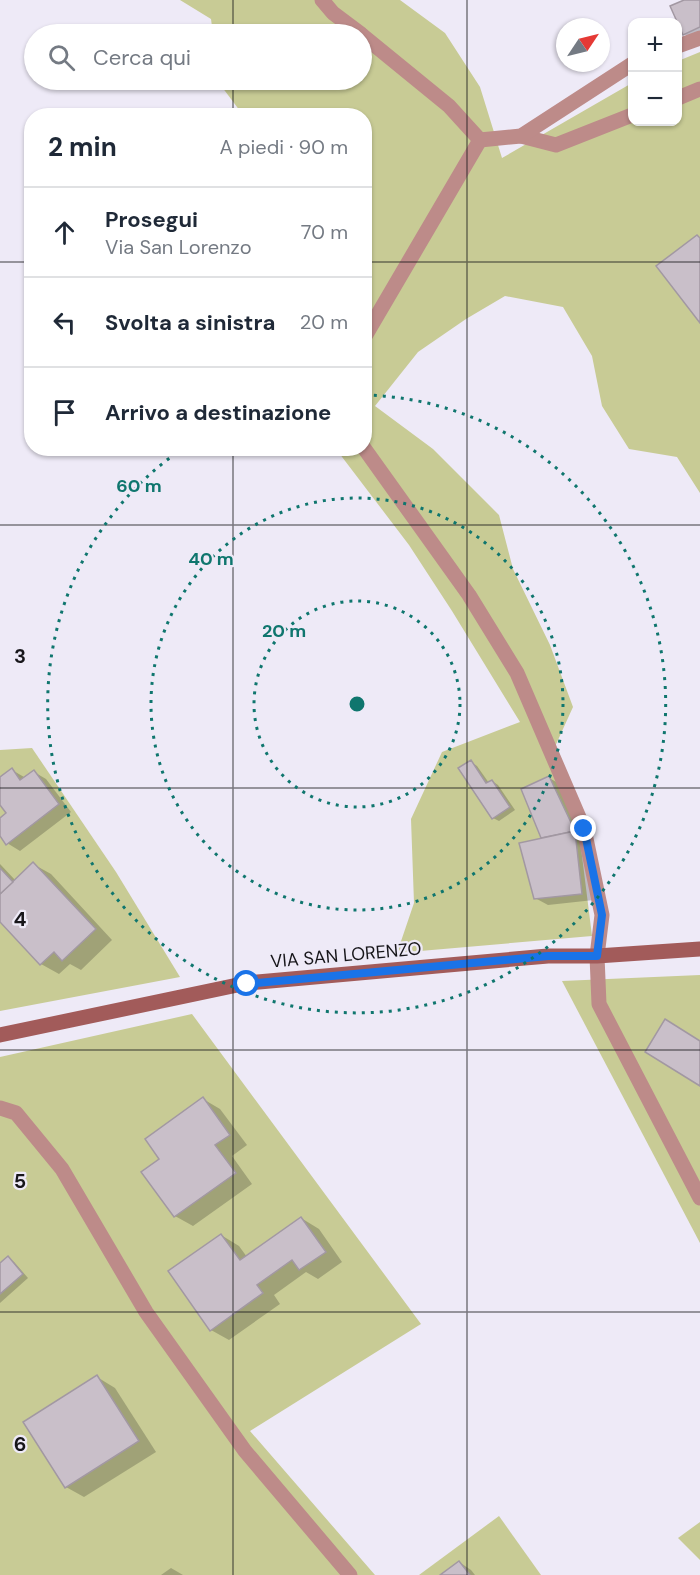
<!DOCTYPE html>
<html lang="it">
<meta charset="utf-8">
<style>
:root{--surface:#fff;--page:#f2f2f3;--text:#1f2937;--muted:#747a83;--line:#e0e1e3}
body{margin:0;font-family:"DM Sans",sans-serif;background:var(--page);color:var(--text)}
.controls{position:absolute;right:18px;top:18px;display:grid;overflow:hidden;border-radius:12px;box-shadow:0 2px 4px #0004}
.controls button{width:54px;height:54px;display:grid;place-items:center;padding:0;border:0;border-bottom:2px solid var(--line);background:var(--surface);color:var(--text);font:30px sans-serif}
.compass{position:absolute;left:556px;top:18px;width:54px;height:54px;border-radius:50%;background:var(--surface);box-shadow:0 2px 4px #0004;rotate:55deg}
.stop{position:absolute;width:18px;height:18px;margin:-14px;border:4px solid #1a73e8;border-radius:50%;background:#fff}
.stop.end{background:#1a73e8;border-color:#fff;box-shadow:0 2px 6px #0008}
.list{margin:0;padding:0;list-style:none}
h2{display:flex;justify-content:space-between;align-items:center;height:78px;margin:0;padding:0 24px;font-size:26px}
h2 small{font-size:20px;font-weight:400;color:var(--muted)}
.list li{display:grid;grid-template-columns:39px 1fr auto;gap:18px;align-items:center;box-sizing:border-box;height:90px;padding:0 24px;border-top:2px solid var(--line)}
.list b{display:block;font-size:22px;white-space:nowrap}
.list p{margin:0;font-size:20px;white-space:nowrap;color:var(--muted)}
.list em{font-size:20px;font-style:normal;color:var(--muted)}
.icon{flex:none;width:33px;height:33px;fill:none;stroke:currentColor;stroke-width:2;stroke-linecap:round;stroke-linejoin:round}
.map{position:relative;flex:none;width:700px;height:1575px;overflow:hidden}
.search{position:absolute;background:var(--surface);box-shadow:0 2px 4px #0004;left:24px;top:24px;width:348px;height:66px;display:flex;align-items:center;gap:15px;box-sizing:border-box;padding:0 21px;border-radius:33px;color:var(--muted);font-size:22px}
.panel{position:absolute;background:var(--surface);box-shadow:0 2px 4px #0004;left:24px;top:108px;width:348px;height:348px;border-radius:24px}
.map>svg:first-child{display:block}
.green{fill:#c8cb95}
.shadow{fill:#0003}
.building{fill:#c9bfc9;stroke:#a298a2;stroke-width:1.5}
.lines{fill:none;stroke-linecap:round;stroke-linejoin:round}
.lane{stroke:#bd8b89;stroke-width:15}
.street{stroke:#bd8b89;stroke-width:15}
.secondary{stroke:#a25b5a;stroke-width:15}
.route{stroke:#1a73e8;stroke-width:8}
.grid{fill:none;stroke:#17161a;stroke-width:1.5;stroke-opacity:0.55}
.ring{fill:none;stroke:#0f766e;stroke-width:3;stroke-dasharray:3 6}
.labels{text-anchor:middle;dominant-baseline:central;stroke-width:4.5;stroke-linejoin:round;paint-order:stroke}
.street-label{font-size:18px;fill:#17161a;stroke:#eeeaf7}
.grid-label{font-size:20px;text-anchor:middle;font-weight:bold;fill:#17161a;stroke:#eeeaf7;stroke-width:4.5;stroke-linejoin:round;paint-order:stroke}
.centre{fill:#0f766e;stroke:#eeeaf7;stroke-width:3}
.ring-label{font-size:18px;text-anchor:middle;font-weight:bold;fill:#0f766e;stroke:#eeeaf7;stroke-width:4.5;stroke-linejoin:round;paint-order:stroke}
</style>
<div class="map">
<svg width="700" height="1575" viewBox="0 0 700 1575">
<rect width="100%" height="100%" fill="#eeeaf7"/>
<g class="green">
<path d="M180,0H400L445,33L480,87L502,158L632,83V122H678V61L700,52V493L677,457L629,449L602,406L592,356L563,307L505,296L466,319L418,352L375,406L433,449L499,515L513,569L550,645L573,707L548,762L579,832L592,936L397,953L414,903L411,819L442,752L520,722L452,611L409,545L336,449L364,448V116L243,115L219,83L218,80H362V34H213L211,19Z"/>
<path d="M32,748L116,872L180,977L0,1011V750Z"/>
<path d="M700,975V1243L562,981Z"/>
<path d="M192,1014L421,1324L250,1431L375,1575H0V1057Z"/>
<path d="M499,1516L541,1575H419Z"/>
<path d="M700,1522V1560L678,1538Z"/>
</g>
<g class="shadow">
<path d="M688,0H700V33L690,37L684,34Z"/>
<path d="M471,762L477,766L489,783L492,781L498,785L515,810L499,821L493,818Z"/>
<path d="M12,770L24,777L34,772L46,779L71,812L20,851L7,843L0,834V820L8,814L0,803V779Z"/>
<path d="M549,778L562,785L588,839L594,900L548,905L535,898L543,839L523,790Z"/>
<path d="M0,864L16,881L33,864L51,874L112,940L81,970L70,964L59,974L41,964L0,919Z"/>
<path d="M203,1099L220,1109L247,1145L232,1156L252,1184L193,1226L175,1216L161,1160Z"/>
<path d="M301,1218L319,1229L342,1262L318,1279L306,1272L274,1295L280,1304L229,1340L211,1330L221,1235L239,1246L247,1257Z"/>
<path d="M8,1258L14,1262L28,1278L0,1303V1265Z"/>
<path d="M97,1377L115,1388L156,1452L84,1497L66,1487Z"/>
<path d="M459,1562L471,1570L475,1575H442Z"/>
<path d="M171,1568L183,1575H161Z"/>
</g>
<g class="building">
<path d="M684,0H700V27L683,35L670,6Z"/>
<path d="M697,235L700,238V323L656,266Z"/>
<path d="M471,760L486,783L492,780L510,807L492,819L458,768Z"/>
<path d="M12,768L20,780L34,770L59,804L6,845L0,836V818L6,813L0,805V777Z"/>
<path d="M549,776L575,831L541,838L521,789Z"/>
<path d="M575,831L582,894L534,899L519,843Z"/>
<path d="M33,862L96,929L62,961L54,952L40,965L0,922V894Z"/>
<path d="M0,868L13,882L0,894Z"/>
<path d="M665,1019L700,1041V1086L645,1052Z"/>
<path d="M203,1097L230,1135L215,1145L236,1173L174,1217L141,1172L159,1159L145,1139Z"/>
<path d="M301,1217L326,1252L299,1270L292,1260L257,1285L263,1293L210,1331L168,1271L221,1234L240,1260Z"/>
<path d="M8,1256L23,1274L0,1294V1263Z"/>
<path d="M97,1375L139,1441L65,1488L23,1422Z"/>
<path d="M459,1561L470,1575H440Z"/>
</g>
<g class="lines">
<g class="lane">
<path d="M678,46L700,38"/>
<path d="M678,98L700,89"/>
<path d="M521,136L556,145L632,115"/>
<path d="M480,140L521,136L632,64"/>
<path d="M0,1108L16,1113L62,1169L146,1312L245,1451L350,1575"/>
</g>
<g class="street">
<path d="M322,0L333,13L361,34"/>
<path d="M362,35L449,106L480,140L364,338"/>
<path d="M364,448L469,595L517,673L584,829L602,915L597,956L599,1004L700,1198"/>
</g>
<path class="secondary" d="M0,1035L247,983L548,956H597L700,949"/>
</g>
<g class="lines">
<path class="route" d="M247,984L548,956H597L602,915L584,829"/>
</g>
<path class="grid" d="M233,0V34M467,0V1575M233,80V116M0,262H32M364,262H700M233,448V1575M0,525H700M0,788H700M0,1050H700M0,1312H700"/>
<g class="ring">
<circle cx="357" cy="704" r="103"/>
<circle cx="357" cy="704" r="206"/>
<path d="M365 395A309 309 0 1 1 182 449"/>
</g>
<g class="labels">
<g class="street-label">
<text transform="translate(346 955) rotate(-5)">VIA SAN LORENZO</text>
</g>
</g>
<g class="grid-label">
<text x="20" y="663">3</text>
<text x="20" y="926">4</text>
<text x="20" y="1188">5</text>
<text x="20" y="1451">6</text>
</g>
<circle cx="357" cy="704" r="9" class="centre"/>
<g class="ring-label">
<text x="139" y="492">60 m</text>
<text x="211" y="565">40 m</text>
<text x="284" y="637">20 m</text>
</g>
</svg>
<div class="controls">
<button>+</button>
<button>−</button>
</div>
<svg class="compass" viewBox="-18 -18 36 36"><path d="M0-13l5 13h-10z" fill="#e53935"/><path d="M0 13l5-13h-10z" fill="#747a83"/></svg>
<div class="stop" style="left:247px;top:984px"></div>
<div class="stop end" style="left:584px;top:829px"></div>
<div class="search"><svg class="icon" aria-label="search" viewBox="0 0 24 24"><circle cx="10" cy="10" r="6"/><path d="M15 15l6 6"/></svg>Cerca qui</div>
<section class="panel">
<h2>2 min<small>A piedi · 90 m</small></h2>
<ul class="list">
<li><svg class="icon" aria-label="ahead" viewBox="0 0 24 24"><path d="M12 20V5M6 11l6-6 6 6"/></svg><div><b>Prosegui</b><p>Via San Lorenzo</p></div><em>70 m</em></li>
<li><svg class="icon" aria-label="left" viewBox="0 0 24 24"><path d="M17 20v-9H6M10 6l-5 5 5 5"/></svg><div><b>Svolta a sinistra</b></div><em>20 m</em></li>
<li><svg class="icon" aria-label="arrive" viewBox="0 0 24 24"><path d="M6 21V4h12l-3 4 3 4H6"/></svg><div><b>Arrivo a destinazione</b></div></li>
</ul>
</section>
</div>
